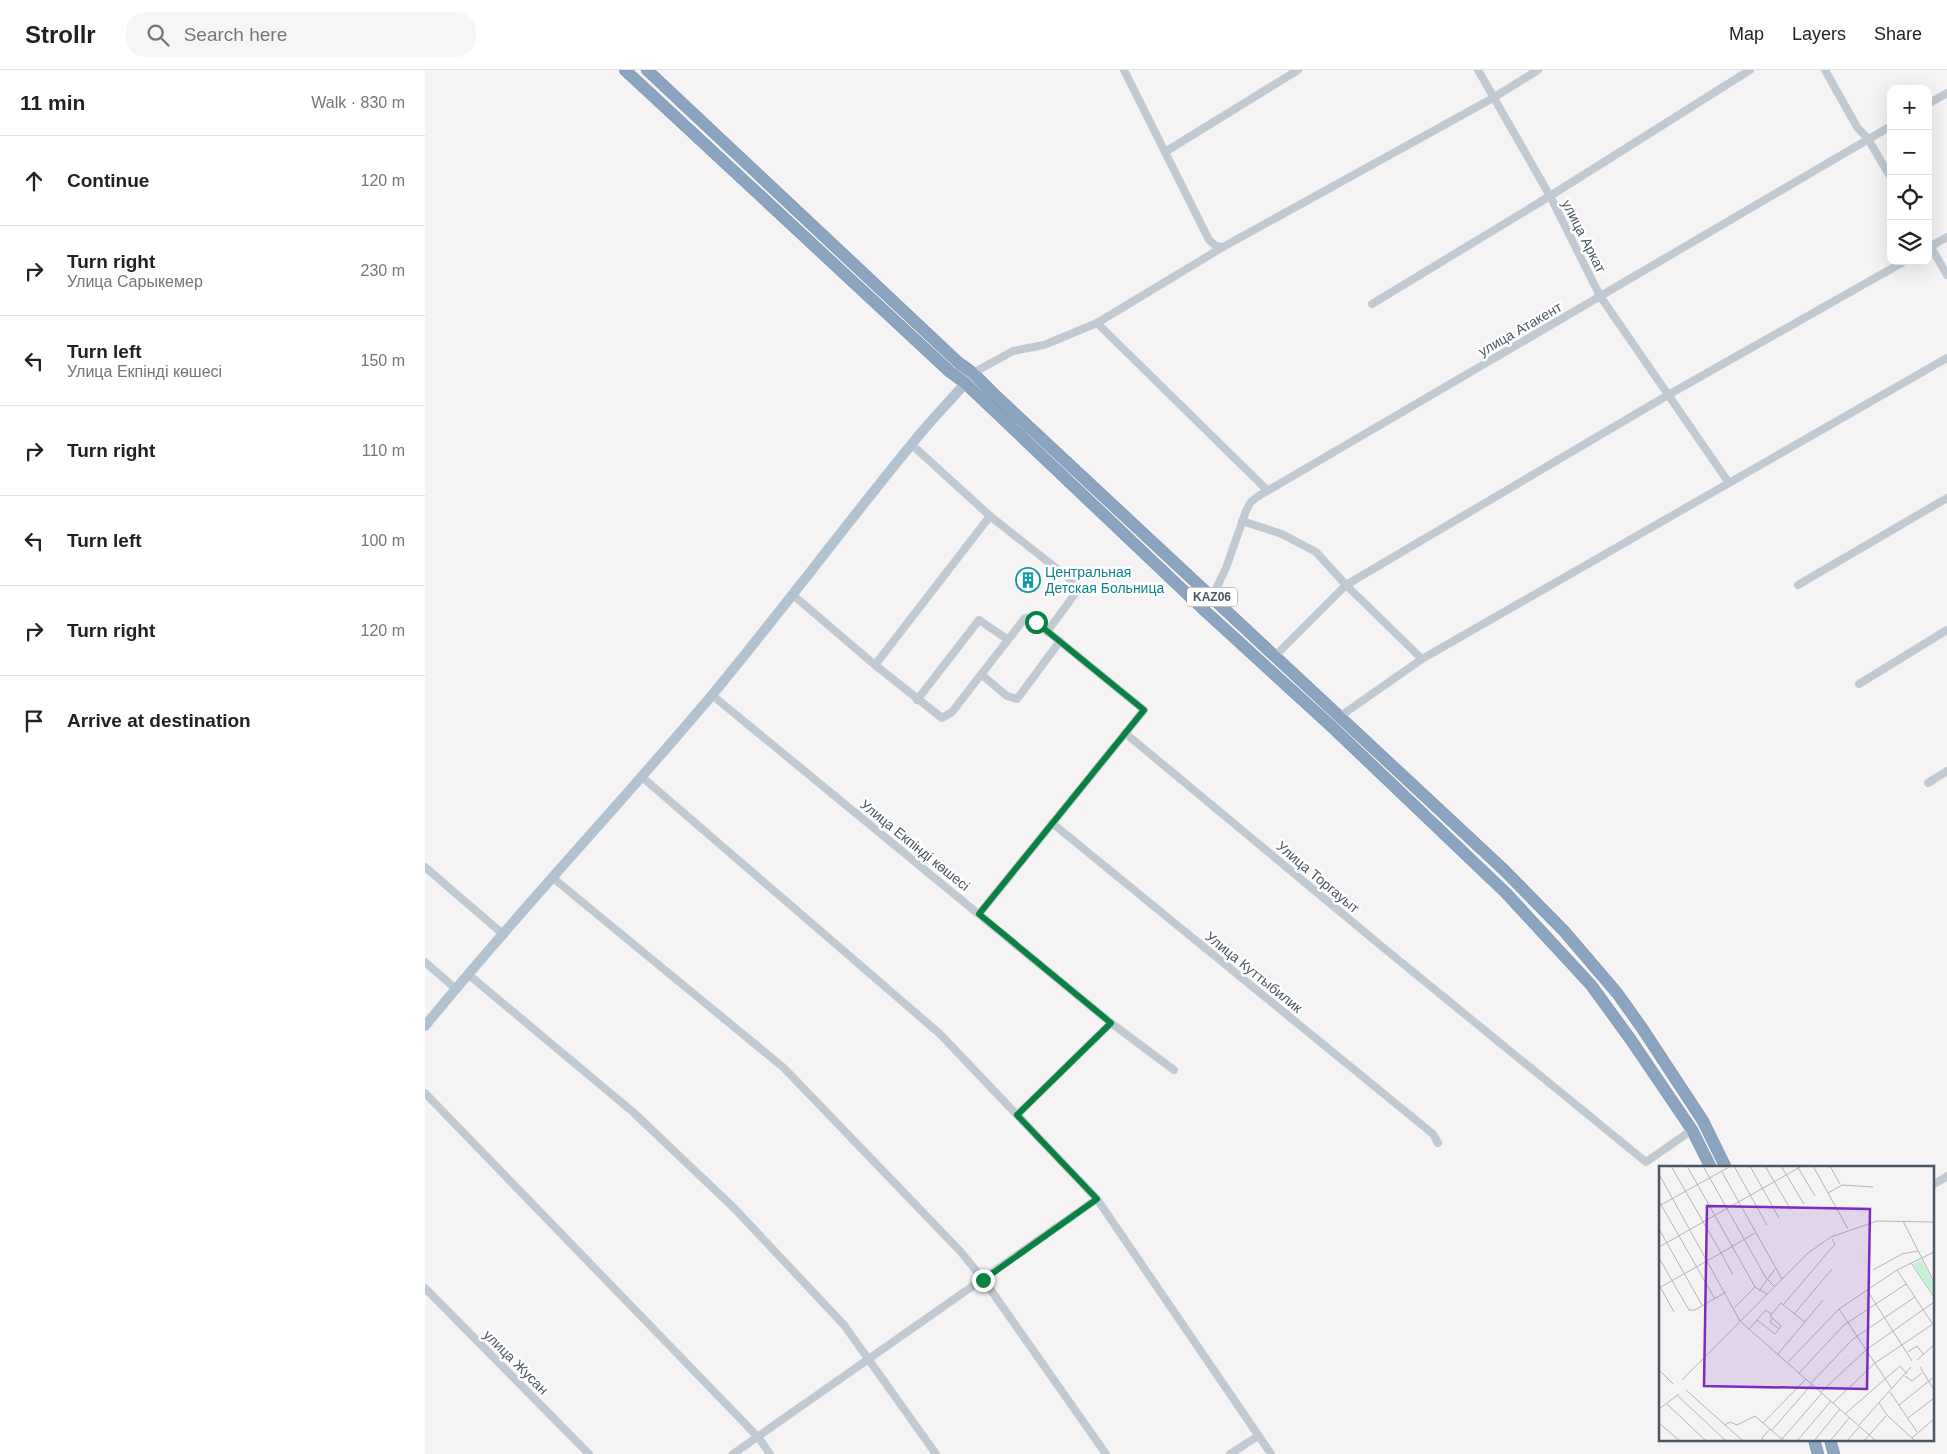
<!DOCTYPE html>
<meta charset="utf-8">
<style>
:root{--surface:#fff;--page:#f6f6f6;--text:#222;--muted:#767676;--line:#e0e0e0}
body{margin:0;font-family:Helvetica,sans-serif;background:var(--page);color:var(--text)}
.controls{position:absolute;right:15px;top:15px;display:grid;overflow:hidden;border-radius:10px;box-shadow:0 5px 20px #0002}
.controls button{width:45px;height:45px;display:grid;place-items:center;padding:0;border:0;border-bottom:1px solid var(--line);background:var(--surface);color:var(--text);font:25px sans-serif}
.stop{position:absolute;width:15px;height:15px;margin:-11px;border:4px solid #0b8043;border-radius:50%;background:#fff}
.stop.end{background:#0b8043;border-color:#fff;box-shadow:0 1px 5px #0008}
.list{margin:0;padding:0;list-style:none}
h2{display:flex;justify-content:space-between;align-items:center;height:65px;margin:0;padding:0 20px;font-size:21px}
h2 small{font-size:16px;font-weight:400;color:var(--muted)}
.list li{display:grid;grid-template-columns:32px 1fr auto;gap:15px;align-items:center;box-sizing:border-box;height:90px;padding:0 20px;border-top:1px solid var(--line)}
.list b{display:block;font-size:19px;white-space:nowrap}
.list p{margin:0;font-size:16px;white-space:nowrap;color:var(--muted)}
.list em{font-size:16px;font-style:normal;color:var(--muted)}
.icon{flex:none;width:28px;height:28px;fill:none;stroke:currentColor;stroke-width:2;stroke-linecap:round;stroke-linejoin:round}
.map{position:relative;flex:none;width:1522px;height:1384px;overflow:hidden}
header{display:flex;align-items:center;gap:30px;box-sizing:border-box;height:70px;padding:0 25px;background:var(--surface);border-bottom:1px solid var(--line)}
header strong{font-size:24px}
nav{display:flex;gap:28px;margin-inline-start:auto;font-size:18px}
.search{width:350px;height:45px;background:var(--page);display:flex;align-items:center;gap:12px;box-sizing:border-box;padding:0 18px;border-radius:20px;color:var(--muted);font-size:19px}
main{display:flex}
aside{flex:1;background:var(--surface)}
.map>svg:first-child{display:block}
.lines{fill:none;stroke-linecap:round;stroke-linejoin:round}
.highway-casing{stroke:#7690ad;stroke-width:12}
.minor{stroke:#c1cad2;stroke-width:8}
.major{stroke:#b3c2d1;stroke-width:10}
.highway{stroke:#8ba5c1;stroke-width:11}
.route{stroke:#0b8043;stroke-width:6}
.labels{text-anchor:middle;dominant-baseline:central;stroke-width:5;stroke-linejoin:round;paint-order:stroke}
.shield{fill:#fff;stroke:#808990;stroke-width:1}
.shield-label{font-size:12px;font-weight:bold;fill:#4a5661}
.street-label{font-size:14px;fill:#4a5661;stroke:#fff}
.culture-label{font-size:14px;fill:#0d838f;stroke:#fff;text-anchor:start}
.inset-road{fill:none;stroke:#b1b4b9;stroke-width:1}
.view{fill:#7b2cbf;fill-opacity:0.15;stroke:#7b2cbf;stroke-width:2.5}
.inset-edge{fill:none;stroke:#4a5661;stroke-width:2.5}
</style>
<header>
<strong>Strollr</strong>
<div class="search"><svg class="icon" aria-label="search" viewBox="0 0 24 24"><circle cx="10" cy="10" r="6"/><path d="M15 15l6 6"/></svg>Search here</div>
<nav><a>Map</a><a>Layers</a><a>Share</a></nav>
</header>
<main>
<aside>
<h2>11 min<small>Walk · 830 m</small></h2>
<ul class="list">
<li><svg class="icon" aria-label="ahead" viewBox="0 0 24 24"><path d="M12 20V5M6 11l6-6 6 6"/></svg><div><b>Continue</b></div><em>120 m</em></li>
<li><svg class="icon" aria-label="right" viewBox="0 0 24 24"><path d="M7 20v-9h11M14 6l5 5-5 5"/></svg><div><b>Turn right</b><p>Улица Сарыкемер</p></div><em>230 m</em></li>
<li><svg class="icon" aria-label="left" viewBox="0 0 24 24"><path d="M17 20v-9H6M10 6l-5 5 5 5"/></svg><div><b>Turn left</b><p>Улица Екпінді көшесі</p></div><em>150 m</em></li>
<li><svg class="icon" aria-label="right" viewBox="0 0 24 24"><path d="M7 20v-9h11M14 6l5 5-5 5"/></svg><div><b>Turn right</b></div><em>110 m</em></li>
<li><svg class="icon" aria-label="left" viewBox="0 0 24 24"><path d="M17 20v-9H6M10 6l-5 5 5 5"/></svg><div><b>Turn left</b></div><em>100 m</em></li>
<li><svg class="icon" aria-label="right" viewBox="0 0 24 24"><path d="M7 20v-9h11M14 6l5 5-5 5"/></svg><div><b>Turn right</b></div><em>120 m</em></li>
<li><svg class="icon" aria-label="arrive" viewBox="0 0 24 24"><path d="M6 21V4h12l-3 4 3 4H6"/></svg><div><b>Arrive at destination</b></div></li>
</ul>
</aside>
<div class="map">
<svg width="1522" height="1384" viewBox="0 0 1522 1384">
<rect width="100%" height="100%" fill="#f5f3f3"/>
<g class="lines">
<defs>
<g id="highway">
<path d="M200,0L525,302L540,313L779,540L906,656L1081,823L1166,915L1206,970L1267,1060L1286,1098"/>
<path d="M222,0L534,293L548,303L571,326L1079,800L1139,861L1192,923L1217,958L1278,1051L1301,1098"/>
<path d="M1389,1370L1393,1384"/>
<path d="M1405,1370L1409,1384"/>
</g>
</defs>
<use href="#highway" class="highway-casing"/>
<g class="minor">
<path d="M699,0L784,170L791,176L798,177"/>
<path d="M1400,0L1432,57L1443,69L1466,108"/>
<path d="M1503,34L1522,23"/>
<path d="M740,82L873,0"/>
<path d="M1503,172L1522,205"/>
<path d="M1503,178L1522,167"/>
<path d="M947,234L1125,126L1053,0"/>
<path d="M672,253L842,420"/>
<path d="M548,303L588,281L619,275L672,253L798,177L1068,28L1113,0"/>
<path d="M486,374L565,446L655,517L622,562"/>
<path d="M1304,413L1175,226L1125,126L1325,0"/>
<path d="M817,451L857,464L891,482L921,515L997,589"/>
<path d="M1373,515L1522,428"/>
<path d="M368,525L450,595"/>
<path d="M787,527L801,498L821,441L825,433L832,427L1466,56"/>
<path d="M849,587L921,515L1243,325L1480,191"/>
<path d="M557,605L582,626L592,629L635,571"/>
<path d="M1434,614L1522,560"/>
<path d="M287,625L686,953L749,1000"/>
<path d="M492,630L554,550L582,569"/>
<path d="M914,647L997,589L1522,288"/>
<path d="M700,663L960,879L1221,1092L1267,1060"/>
<path d="M217,707L515,964L672,1129L846,1384"/>
<path d="M1503,713L1522,701"/>
<path d="M627,753L1008,1064L1013,1073"/>
<path d="M0,797L79,865"/>
<path d="M128,808L359,998L535,1181L558,1209L681,1384"/>
<path d="M554,844L719,640L606,548H600L527,642L517,648L450,595L565,446"/>
<path d="M0,892L31,919"/>
<path d="M44,905L208,1042L309,1138L419,1255L511,1384"/>
<path d="M0,1023L333,1367L345,1384"/>
<path d="M592,1045L686,953"/>
<path d="M1508,1115L1522,1106"/>
<path d="M0,1218L164,1384"/>
<path d="M308,1384L672,1129"/>
<path d="M805,1384L833,1366"/>
</g>
<path class="major" d="M0,956C92,843 193,737 287,625C355,543 418,458 486,375C504,352 525,331 545,308"/>
<use href="#highway" class="highway"/>
</g>
<g class="lines">
<path class="route" d="M558,1210L672,1129L592,1045L686,953L554,844L719,640L611,552"/>
</g>
<defs>
<symbol id="building-ring" viewBox="-11 -11 22 22"><circle r="9.5" fill="#fff" stroke="#0f9aa8" stroke-width="1.5"/><path d="M-4-6H4V6H1V3H-1V6H-4ZM-2.5-4.3h1.7v1.8h-1.7ZM.8-4.3h1.7v1.8H.8ZM-2.5-1h1.7V.8h-1.7ZM.8-1h1.7V.8H.8Z" fill="#0f9aa8"/></symbol>
</defs>
<g fill-rule="evenodd">
<use href="#building-ring" x="589" y="496" width="28" height="28"/>
</g>
<g class="labels">
<rect class="shield" x="762" y="517.5" width="50" height="19" rx="4"/>
<g class="shield-label">
<text x="787" y="527">KАZ06</text>
</g>
<g class="street-label">
<text transform="translate(1159 166) rotate(63)">улица Аркат</text>
<text transform="translate(1095 259) rotate(-30)">улица Атакент</text>
<text transform="translate(490 775) rotate(39)">Улица Екпінді көшесі</text>
<text transform="translate(893 807) rotate(40)">Улица Торгауыт</text>
<text transform="translate(829 902) rotate(39)">Улица Куттыбилик</text>
<text transform="translate(91 1292) rotate(45)">улица Жусан</text>
</g>
<g class="culture-label">
<text x="620" y="502">Центральная<tspan x="620" dy="16">Детская Больница</tspan></text>
</g>
</g>
<g transform="translate(1234 1096)">
<rect width="275" height="275" fill="#f5f3f3"/>
<path d="M262,94L275,118V130L254,98Z" fill="#c3f1d5"/>
<path class="inset-road" d="M12,0L62,87L96,67M28,0L96,121L108,128M44,0L107,112L116,121M75,0L108,59M91,0L120,52M106,0L132,44M122,0L145,38M138,0L156,30M154,0L169,27M171,0L181,18M63,6L123,113M0,8L81,155M0,35L56,133M0,40L72,0M244,55L275,116M0,63L43,139M189,63L169,27L183,19L214,21M0,81L143,0M0,92L30,144H36L67,126M252,97L275,131M214,104L243,88L259,85M238,104L275,160M0,119L15,146M0,122L62,87L74,109M208,124L253,195M100,125L116,103M124,139L176,78L173,73M76,141L96,121M180,143L233,223M135,148L173,103M113,153L111,156L120,163M98,154L116,168L122,160L111,150L122,137L146,156M82,156L217,275M90,163L107,144L112,148M249,186L258,180L265,189M119,188L164,134M258,194L275,179M129,196L180,143L238,104L275,86M261,201L275,224M0,204L14,218M140,207L185,159L247,118M246,210L253,215L263,207M23,214L149,87L172,71L218,55L275,56M152,217L194,173L256,131M27,224L84,275M162,226L207,184L275,136M231,226L258,266M19,230L67,275M174,237L216,197L274,158M220,237L228,249L256,275M8,238L47,275M240,239L275,211M0,243L20,228M186,248L241,200L248,208M249,252L275,232M0,257L21,275M104,257L147,213M66,259L71,256L78,259L96,250L125,275M200,259L252,201M113,264L153,218M253,272L275,253M123,273L163,227M105,275L103,272L111,263M138,275L172,235M155,275L181,243M171,275L191,251M188,275L200,261M205,275L227,250"/>
<path class="view" d="M48,40L211,43L208,223L45,220Z"/>
<rect width="275" height="275" class="inset-edge"/>
</g>
</svg>
<div class="controls">
<button>+</button>
<button>−</button>
<button><svg class="icon" aria-label="locate" viewBox="0 0 24 24"><circle cx="12" cy="12" r="6"/><path d="M12 2v4M12 18v4M2 12h4M18 12h4"/></svg></button>
<button><svg class="icon" aria-label="layers" viewBox="0 0 24 24"><path d="M12 4l9 5-9 5-9-5zM3 14l9 5 9-5"/></svg></button>
</div>
<div class="stop" style="left:611px;top:552px"></div>
<div class="stop end" style="left:558px;top:1210px"></div>
</div>
</main>
